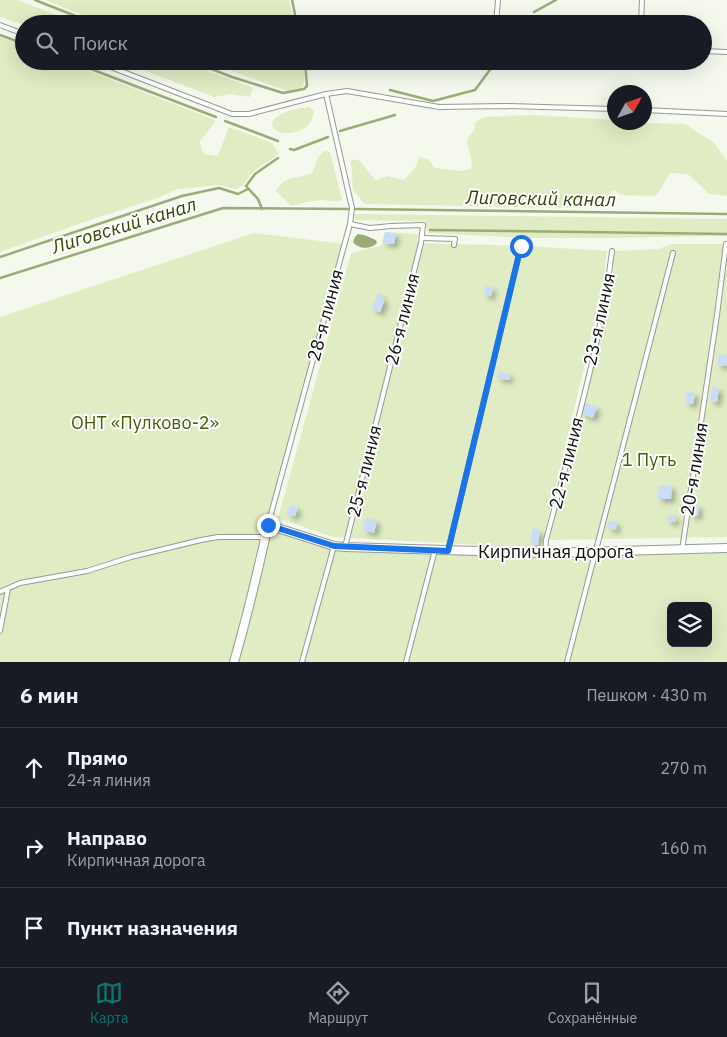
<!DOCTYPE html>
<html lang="ru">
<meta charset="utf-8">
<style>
:root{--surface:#171b24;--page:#20242c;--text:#f1f3f6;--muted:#9ea1a6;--line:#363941;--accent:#0f766e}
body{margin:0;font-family:"IBM Plex Sans",sans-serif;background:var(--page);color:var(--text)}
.controls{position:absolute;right:15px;bottom:15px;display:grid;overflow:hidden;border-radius:8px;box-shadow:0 5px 20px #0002}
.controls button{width:45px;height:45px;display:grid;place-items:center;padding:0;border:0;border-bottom:1px solid var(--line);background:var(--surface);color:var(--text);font:25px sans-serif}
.compass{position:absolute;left:607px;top:85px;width:45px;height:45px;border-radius:50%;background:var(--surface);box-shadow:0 5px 20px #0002;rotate:50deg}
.stop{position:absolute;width:15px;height:15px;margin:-11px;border:4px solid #1a73e8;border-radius:50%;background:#fff}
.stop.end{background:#1a73e8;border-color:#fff;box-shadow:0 1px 5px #0008}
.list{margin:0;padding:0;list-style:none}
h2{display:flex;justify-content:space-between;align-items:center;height:65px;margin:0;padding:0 20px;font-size:21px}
h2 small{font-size:16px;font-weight:400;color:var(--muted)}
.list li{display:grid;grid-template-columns:32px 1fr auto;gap:15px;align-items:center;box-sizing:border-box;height:80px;padding:0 20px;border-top:1px solid var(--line)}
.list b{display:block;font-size:19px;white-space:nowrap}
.list p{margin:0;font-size:16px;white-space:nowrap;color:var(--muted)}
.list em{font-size:16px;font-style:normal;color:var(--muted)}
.icon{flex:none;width:28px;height:28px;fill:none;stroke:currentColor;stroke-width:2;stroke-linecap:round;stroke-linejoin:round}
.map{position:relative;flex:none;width:727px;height:662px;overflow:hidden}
.search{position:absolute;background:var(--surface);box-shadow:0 5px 20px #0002;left:15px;right:15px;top:15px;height:55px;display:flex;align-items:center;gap:12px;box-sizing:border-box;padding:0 18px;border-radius:28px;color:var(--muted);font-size:19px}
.sheet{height:305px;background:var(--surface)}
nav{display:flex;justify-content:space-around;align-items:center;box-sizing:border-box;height:70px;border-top:1px solid var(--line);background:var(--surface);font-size:14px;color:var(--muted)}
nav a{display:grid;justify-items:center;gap:2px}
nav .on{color:var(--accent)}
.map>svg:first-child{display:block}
.green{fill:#dfecc4;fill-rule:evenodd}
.water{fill:#9bab78}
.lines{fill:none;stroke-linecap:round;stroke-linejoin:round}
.stream{stroke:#9bab78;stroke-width:2.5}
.building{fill:#c9dcf8;filter:url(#shadow)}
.service-casing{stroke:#979a91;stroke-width:6}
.minor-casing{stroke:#979a91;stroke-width:10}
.service{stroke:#fff;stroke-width:4}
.minor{stroke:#fff;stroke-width:8}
.route{stroke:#1a73e8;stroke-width:6}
.labels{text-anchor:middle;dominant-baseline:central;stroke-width:4;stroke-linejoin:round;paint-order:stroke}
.street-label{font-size:18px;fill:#0e0f0c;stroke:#fff}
.park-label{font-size:18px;fill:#495b07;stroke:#fff}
.water-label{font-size:19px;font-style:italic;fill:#344204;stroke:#fff}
</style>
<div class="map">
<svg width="727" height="662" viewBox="0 0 727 662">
<defs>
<filter id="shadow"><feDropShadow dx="4" dy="4" stdDeviation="2.5" flood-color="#0004"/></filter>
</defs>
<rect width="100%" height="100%" fill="#f4f8ed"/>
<g class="green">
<path d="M0,0H18L79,24H24V25L0,17Z"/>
<path d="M45,0H289L294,24H105Z"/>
<path d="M0,37L24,46V61H63L213,119L215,122L199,142L204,154L218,156L229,127L272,143L279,154L254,171L242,186L235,189L220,185L178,189L155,199L87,221L0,252Z"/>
<path d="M120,61H181L253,88L250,97L230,94L214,97Z"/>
<path d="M205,61H303C305,71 306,80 301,89L287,91Z"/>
<path d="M310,107L314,112C313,116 312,121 309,124C300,134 273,139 272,122C279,112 297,108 310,107Z"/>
<path d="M534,115L614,120V122L685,124L714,143L727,161V196L709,194L688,174L670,173L659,192L654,196L621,195L614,190L596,205L576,208L365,204L353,190L351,159L360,161L376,181L387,176L404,180L416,167L419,157L428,159L435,168L459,171L471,169L472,162L467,142L468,137L474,131L476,122L485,117Z"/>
<path d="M325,151L330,152L342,200C334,203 329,200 321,200C311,200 301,204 291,206L276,191C285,174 296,180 312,173L319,156Z"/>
<path d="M354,214L727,219V236L601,238H529L428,233L425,221L355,220Z"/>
<path d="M385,232L418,234L417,243L526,246L607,251L602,292L543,539L539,548L333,537L278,518L351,254C361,249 371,249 381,246Z"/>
<path d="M254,233L345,244L268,525L334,546L448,551L727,548V662H0V317ZM671,606H708V643H671Z"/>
<path d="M672,244H727V537L549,540L611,293L615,251L658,249Z"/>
</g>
<path class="water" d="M358,234L364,235L376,240L377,243C371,250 358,249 353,242L355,237Z"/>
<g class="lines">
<g class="stream">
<path d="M35,0L96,24"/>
<path d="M292,0L297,24"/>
<path d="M534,12L556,0"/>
<path d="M0,35L24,44"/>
<path d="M70,61L216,117"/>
<path d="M191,61L232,77L283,93L304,89L307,86L305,61"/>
<path d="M390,90L433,101L475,90L492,67"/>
<path d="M225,121L278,141"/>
<path d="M340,131L395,115"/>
<path d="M290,149L294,150L328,137"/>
<path d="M262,209L258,199L246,186L255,174L278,158"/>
<path d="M356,209L727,214"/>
<path d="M430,230L727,234"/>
<path d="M0,257L182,196L219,188L238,194L248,189"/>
<path d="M0,278L223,208L348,209"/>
</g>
</g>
<g class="building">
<path d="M385,232L396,233L394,244L383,243Z"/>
<path d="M486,286L493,287L491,296L484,295Z"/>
<path d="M378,293L382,295L381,298L385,299L380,312L372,309Z"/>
<path d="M719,354L727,355V366L717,365Z"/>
<path d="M498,372L510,374L509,380L497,378Z"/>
<path d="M712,387L719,388L717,402L710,401Z"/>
<path d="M687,392L695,393L693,404L685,403Z"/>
<path d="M585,403L597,407L593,418L581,413Z"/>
<path d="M659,485L672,486L671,499H658Z"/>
<path d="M692,504L699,505L698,516L690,515Z"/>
<path d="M290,505L298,507L295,516L287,514Z"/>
<path d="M668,515L676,516L675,522L667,521Z"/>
<path d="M366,518L377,521L374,533L363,530Z"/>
<path d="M609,521L617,522L616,530L608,528Z"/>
<path d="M532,529L540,530L538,545L531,544Z"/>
</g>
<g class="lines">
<defs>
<g id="service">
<path d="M496,24L498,0"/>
<path d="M641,24L642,0"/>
<path d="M0,25L24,34"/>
<path d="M703,51L727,52"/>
<path d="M95,61L232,114H249L326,94L347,91L439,107L505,106L614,109"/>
<path d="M644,110L727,114"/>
<path d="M423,238L455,239L454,245"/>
<path d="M268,525L350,224L352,208L326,94"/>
<path d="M345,547L421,243L423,225L391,226L370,228L350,224"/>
<path d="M682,550L717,315L726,244"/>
<path d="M448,551L521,246"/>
<path d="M545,553L546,540C571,445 600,349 612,251"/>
<path d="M0,592L20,583L87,571L131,557L201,540L218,537H265"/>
<path d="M0,631L8,589"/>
<path d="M302,662L334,546"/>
<path d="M406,662L435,550"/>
<path d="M567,662L673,253"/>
</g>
<path id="minor" d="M234,662C247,617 258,571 268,525L334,546L345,547L545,553L727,548"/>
</defs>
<use href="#service" class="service-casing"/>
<use href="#minor" class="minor-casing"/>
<use href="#service" class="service"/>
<use href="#minor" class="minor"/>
</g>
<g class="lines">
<path class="route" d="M268,525L334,546L448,551L521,246"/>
</g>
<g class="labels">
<g class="street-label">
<text transform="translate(325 315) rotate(-75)">28-я линия</text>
<text transform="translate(402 319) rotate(-76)">26-я линия</text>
<text transform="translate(599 319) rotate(-78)">23-я линия</text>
<text transform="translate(566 463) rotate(-76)">22-я линия</text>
<text transform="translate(694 469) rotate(-81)">20-я линия</text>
<text transform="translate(364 471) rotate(-76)">25-я линия</text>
<text x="556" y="551">Кирпичная дорога</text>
</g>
<g class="park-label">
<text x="145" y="422">ОНТ «Пулково-2»</text>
<text x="649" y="459">1 Путь</text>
</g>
<g class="water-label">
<text transform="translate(541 198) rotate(1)">Лиговский канал</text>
<text transform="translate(124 225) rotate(-17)">Лиговский канал</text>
</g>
</g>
</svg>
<div class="controls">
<button><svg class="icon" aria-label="layers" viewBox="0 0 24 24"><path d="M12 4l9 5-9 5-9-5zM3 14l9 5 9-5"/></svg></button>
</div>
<svg class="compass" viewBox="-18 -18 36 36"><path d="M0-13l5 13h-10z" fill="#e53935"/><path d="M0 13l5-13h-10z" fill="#9ea1a6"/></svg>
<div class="stop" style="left:521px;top:246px"></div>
<div class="stop end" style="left:268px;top:525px"></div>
<div class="search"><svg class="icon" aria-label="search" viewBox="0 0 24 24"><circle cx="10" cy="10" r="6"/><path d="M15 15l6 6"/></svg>Поиск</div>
</div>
<section class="sheet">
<h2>6 мин<small>Пешком · 430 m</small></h2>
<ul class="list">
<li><svg class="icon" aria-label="ahead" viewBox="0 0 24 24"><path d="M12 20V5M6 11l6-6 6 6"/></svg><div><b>Прямо</b><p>24-я линия</p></div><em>270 m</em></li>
<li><svg class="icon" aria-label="right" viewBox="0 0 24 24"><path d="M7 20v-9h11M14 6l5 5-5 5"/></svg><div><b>Направо</b><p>Кирпичная дорога</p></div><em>160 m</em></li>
<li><svg class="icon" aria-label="arrive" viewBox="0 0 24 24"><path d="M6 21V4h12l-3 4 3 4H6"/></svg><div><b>Пункт назначения</b></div></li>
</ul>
</section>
<nav>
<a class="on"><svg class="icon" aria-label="map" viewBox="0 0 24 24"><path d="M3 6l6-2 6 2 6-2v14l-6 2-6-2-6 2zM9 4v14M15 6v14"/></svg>Карта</a>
<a><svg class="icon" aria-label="directions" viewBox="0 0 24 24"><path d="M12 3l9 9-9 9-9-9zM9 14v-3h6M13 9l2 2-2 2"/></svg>Маршрут</a>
<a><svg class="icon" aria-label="saved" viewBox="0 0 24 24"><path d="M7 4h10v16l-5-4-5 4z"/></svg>Сохранённые</a>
</nav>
